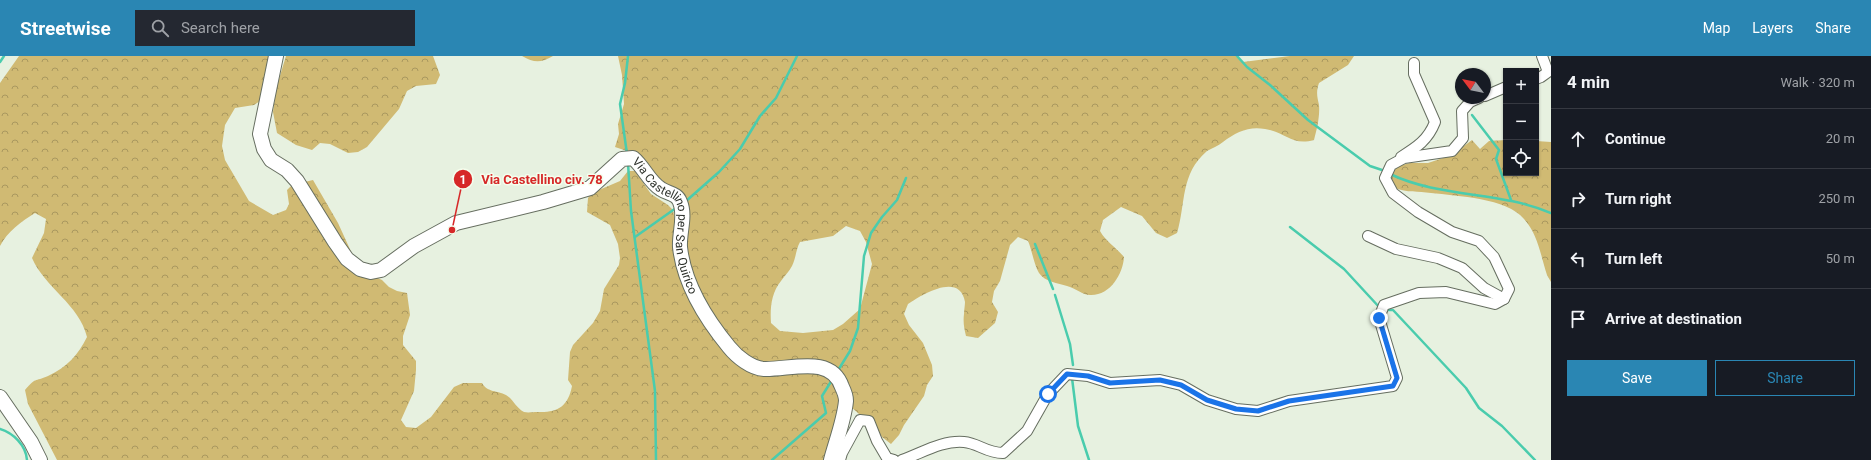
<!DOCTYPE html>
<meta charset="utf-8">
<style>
:root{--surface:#171b24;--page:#242831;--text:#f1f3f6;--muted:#9ea1a6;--line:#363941;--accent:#2a86b3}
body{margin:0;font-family:Roboto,sans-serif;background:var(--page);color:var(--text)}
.controls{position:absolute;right:12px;top:12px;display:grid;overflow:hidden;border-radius:0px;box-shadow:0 1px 3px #0004}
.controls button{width:36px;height:36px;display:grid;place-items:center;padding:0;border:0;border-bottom:1px solid var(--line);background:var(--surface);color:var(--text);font:20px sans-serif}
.compass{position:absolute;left:1455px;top:12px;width:36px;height:36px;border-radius:50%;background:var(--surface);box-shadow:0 1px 3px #0004;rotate:302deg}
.stop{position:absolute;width:12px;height:12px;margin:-9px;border:3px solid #1a73e8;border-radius:50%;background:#fff}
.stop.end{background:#1a73e8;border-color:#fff;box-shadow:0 1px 4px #0008}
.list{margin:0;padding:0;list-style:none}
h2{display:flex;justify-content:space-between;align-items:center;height:52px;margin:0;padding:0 16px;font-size:17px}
h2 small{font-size:13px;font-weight:400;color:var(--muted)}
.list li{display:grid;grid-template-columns:26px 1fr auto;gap:12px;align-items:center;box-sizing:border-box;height:60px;padding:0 16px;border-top:1px solid var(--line)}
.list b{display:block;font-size:15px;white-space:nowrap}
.list em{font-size:13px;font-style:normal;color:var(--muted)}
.actions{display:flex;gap:8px;padding:12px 16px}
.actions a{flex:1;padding:9px 0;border:1px solid var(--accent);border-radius:0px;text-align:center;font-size:14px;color:var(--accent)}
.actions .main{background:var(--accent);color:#fff}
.icon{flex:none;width:22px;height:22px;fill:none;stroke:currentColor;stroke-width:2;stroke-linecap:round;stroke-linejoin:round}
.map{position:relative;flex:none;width:1551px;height:404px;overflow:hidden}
header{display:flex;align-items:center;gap:24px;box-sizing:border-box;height:56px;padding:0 20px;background:var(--accent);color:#fff}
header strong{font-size:19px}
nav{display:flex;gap:22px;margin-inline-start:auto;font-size:14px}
.search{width:280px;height:36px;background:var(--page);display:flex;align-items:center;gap:10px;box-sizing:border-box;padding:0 14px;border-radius:0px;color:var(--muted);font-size:15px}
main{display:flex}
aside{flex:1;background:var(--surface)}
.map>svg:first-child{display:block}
.forest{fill:url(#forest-crowns);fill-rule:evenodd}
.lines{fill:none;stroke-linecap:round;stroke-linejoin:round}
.stream{stroke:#4accad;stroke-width:2.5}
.street-casing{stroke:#666e60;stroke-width:12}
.secondary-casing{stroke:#666e60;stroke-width:16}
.street{stroke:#fff;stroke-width:10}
.secondary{stroke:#fff;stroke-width:14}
.route{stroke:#1a73e8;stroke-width:5}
.labels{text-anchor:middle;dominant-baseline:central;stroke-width:3;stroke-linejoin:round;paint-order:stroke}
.street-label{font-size:12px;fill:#2d312b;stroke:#f4feed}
.leader{fill:none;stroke:#d62828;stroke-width:1.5}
.callout-dot{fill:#d62828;stroke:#f4feed;stroke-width:1.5}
.mark-label{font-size:12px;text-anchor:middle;font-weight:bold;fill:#fff}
.callout-label{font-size:13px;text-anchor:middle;font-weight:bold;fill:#d62828;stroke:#f4feed;stroke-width:3;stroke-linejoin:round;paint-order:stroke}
</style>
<header>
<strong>Streetwise</strong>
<div class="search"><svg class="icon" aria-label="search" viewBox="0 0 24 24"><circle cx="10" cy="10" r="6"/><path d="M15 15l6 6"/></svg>Search here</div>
<nav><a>Map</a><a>Layers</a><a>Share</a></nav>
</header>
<main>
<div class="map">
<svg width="1551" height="404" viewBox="0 0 1551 404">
<defs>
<pattern id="forest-crowns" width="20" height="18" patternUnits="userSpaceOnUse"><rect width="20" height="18" fill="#d0ba73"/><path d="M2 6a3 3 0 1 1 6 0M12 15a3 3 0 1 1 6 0" fill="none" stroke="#a9985f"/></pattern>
</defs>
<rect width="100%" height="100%" fill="#e7f1e0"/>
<g class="forest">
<path d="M19,0H271L260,45L254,49L235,52L225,69L222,90L225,104L249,145L273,159L286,154L289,148L287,134L292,129L313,124L338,167L354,202L373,220L382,224L389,231L397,235L407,237L410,259L403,280V289L416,305V314L414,335L401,364L406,371L416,372L431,361L454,331L463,327H482C488,337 497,334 506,339C513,343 516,352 524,356C528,357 533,356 537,356C557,357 568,351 572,330L568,324L570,296L573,289L593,267L600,255L604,233L619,209L620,202L618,188L610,169L587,156L588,142L592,137L620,125L628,115H635L651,138L668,149L673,154L676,168L675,196L736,307L824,317C827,321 832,325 834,329C846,352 832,381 825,404H57L28,348L25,334C36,321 34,326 48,320C67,311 78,299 87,281C79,248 45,232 32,202L44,177L46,163L35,157C22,165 7,176 0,190V27Z"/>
<path d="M286,0H433L440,19L436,28L416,30L407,35L399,53L367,91L358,96L348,97L330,88L320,87L312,94L296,89L277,77L273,56L276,33Z"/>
<path d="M522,0H553C541,7 534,7 522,0Z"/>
<path d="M618,0H1236L1243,6L1290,0H1354L1348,9L1319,27C1316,36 1317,40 1319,49C1320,60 1317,73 1314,84C1291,90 1286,76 1265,73C1249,70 1236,76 1223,86C1218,90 1212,92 1207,95C1180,118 1186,147 1177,177L1167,182L1156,177L1142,160L1121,151L1103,164L1100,175C1106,186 1116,191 1124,201C1123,218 1110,240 1090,239C1083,239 1075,232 1067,230C1058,227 1045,226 1039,217C1034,209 1032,194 1028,185L1018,181L1010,189L1000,225L994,235L992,246L998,256L995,267L978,282L966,280C964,272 963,266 964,258C964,254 965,249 965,246C960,215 921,239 908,248L904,258L909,269L923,287L932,309L933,320L927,329L924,340L904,369L899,379L891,388L882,381L870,361L859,358L850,350C850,332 849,321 834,310L758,307L746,300L732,286L716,265L694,228L686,188L689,151L685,141L657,123L636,98L615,91L619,78L618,68L624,48L622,19ZM846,170L860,175L866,186L872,208L860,253L843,268L833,274L803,277L780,275L771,267C770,253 771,237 781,225C785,219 789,216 792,210C796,202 796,193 800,186L833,180Z"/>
<path d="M1472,84L1480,93L1489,85L1506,84V117H1536V85L1551,86V226L1547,219C1541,201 1538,178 1524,163C1507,142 1457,140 1431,137C1418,135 1407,137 1395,132L1391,120L1393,114L1398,110L1410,107H1428L1452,99Z"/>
</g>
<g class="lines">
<g class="stream">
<path d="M1237,0L1247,11L1270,29L1308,64L1370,110L1385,115"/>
<path d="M0,6L4,0"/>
<path d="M1472,59L1499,94L1496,103L1511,144"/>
<path d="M627,98L620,48L625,27L628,0"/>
<path d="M628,107L631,155L655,335L656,404"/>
<path d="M1390,118C1440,142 1500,135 1551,157"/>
<path d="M685,146L719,116L740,93L760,60L776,42L797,0"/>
<path d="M1290,171L1344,213L1380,252"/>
<path d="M635,181L676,152"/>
<path d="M1035,188L1053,233"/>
<path d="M1055,239L1070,288L1073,309"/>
<path d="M1386,254H1393L1466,332L1479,352L1502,370L1535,404"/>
<path d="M837,316L850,295L858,272L864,200L871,177L882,161L897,144L906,122"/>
<path d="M1072,322L1078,370L1089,404"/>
<path d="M0,373C13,377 26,389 27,404"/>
<path d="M772,404L826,357L822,340L832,324"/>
</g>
<defs>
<g id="street">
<path d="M1536,23L1541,21L1548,16L1542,0"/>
<path d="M1485,40L1506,31"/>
<path d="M1401,101C1417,91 1428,84 1435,66L1414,18V7"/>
<path d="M1368,180L1396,193L1438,202L1462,212L1484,232L1504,243"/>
<path d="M840,404L842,397L860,364L869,365L877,385L887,402L894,404"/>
<path d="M902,404C922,397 942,384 964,386C978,387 986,397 1003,397L1027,375L1048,338L1067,318L1088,320L1110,327L1160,324L1181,329L1207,344L1236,353L1258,355L1289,345L1393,330L1397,322L1379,262L1384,249L1419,237L1446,236L1495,248L1504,243L1509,233L1494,201L1479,185L1452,176L1418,156L1393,137L1385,122L1391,109L1404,102L1452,95L1463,82L1462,55L1470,46L1479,42"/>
</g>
<g id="secondary">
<path id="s1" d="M276,0L260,78L264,93L271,104L287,114L297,125L335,186L347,203L360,213L371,216L381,214L414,190L456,167L543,146L590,132L622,103L633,102C644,111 649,126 661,133C668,138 677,137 680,146C686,160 679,177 680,191C684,228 706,263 729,291C737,301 751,312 764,313C790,314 831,298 842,331C844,335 846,341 846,345C844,365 836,385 831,404"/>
<path d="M0,341L31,386L40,404"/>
</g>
</defs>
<use href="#street" class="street-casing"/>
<use href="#secondary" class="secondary-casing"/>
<use href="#street" class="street"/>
<use href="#secondary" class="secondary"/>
</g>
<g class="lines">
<path class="route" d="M1048,338L1067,318L1088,320L1110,327L1160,324L1181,329L1207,344L1236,353L1258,355L1289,345L1393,330L1397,322L1379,262"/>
</g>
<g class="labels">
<g class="street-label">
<text stroke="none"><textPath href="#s1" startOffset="635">Via Castellino per San Quirico</textPath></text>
</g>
</g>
<path class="leader" d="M452 174L463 123"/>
<g class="callout-dot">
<circle cx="452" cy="174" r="4"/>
<circle cx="463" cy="123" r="10"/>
</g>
<g class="mark-label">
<text x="463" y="128">1</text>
</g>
<g class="callout-label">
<text x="542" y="128">Via Castellino civ. 78</text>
</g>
</svg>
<div class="controls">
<button>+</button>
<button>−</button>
<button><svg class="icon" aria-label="locate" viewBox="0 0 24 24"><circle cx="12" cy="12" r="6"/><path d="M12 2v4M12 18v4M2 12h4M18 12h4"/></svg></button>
</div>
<svg class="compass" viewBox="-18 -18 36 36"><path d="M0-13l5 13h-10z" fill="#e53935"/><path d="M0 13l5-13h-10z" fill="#9ea1a6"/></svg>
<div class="stop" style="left:1048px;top:338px"></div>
<div class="stop end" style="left:1379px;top:262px"></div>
</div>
<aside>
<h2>4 min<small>Walk · 320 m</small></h2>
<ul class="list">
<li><svg class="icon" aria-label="ahead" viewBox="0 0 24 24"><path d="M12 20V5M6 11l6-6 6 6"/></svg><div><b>Continue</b></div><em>20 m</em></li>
<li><svg class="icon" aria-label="right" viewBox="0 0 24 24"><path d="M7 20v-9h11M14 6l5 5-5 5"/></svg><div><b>Turn right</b></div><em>250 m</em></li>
<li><svg class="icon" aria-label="left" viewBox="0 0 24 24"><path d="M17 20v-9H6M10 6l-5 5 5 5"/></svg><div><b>Turn left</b></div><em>50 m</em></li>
<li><svg class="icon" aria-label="arrive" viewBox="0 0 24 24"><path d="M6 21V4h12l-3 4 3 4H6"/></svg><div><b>Arrive at destination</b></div></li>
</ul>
<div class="actions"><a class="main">Save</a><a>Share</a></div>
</aside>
</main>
